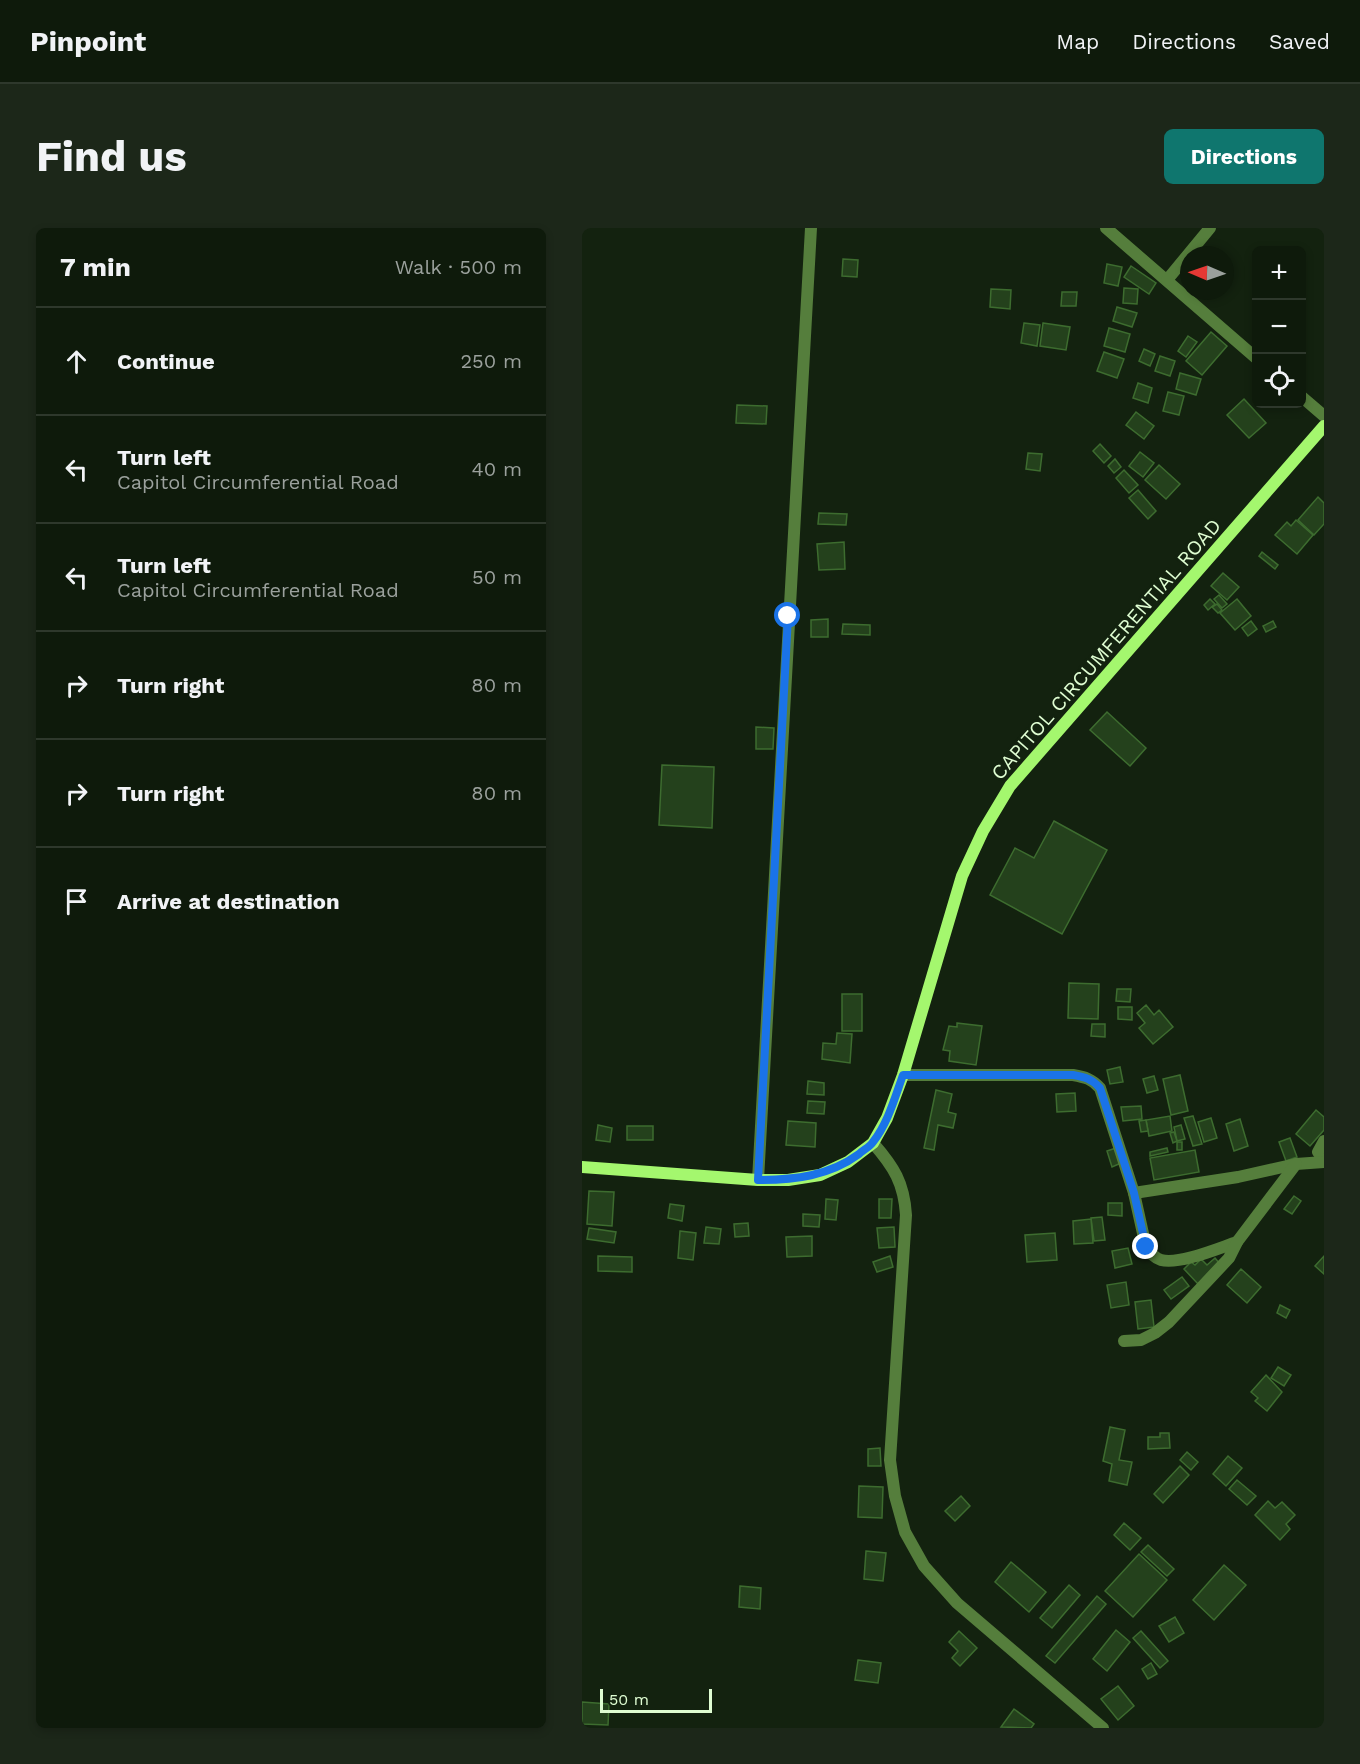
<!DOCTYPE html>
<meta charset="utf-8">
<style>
:root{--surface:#0e1a0b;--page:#1c2719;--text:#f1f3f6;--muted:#9ba19d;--line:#2e382c;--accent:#0f766e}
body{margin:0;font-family:"Work Sans",sans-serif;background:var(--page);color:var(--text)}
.controls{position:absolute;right:18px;top:18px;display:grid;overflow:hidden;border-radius:9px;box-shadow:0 3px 9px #0003}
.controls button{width:54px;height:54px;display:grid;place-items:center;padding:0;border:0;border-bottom:2px solid var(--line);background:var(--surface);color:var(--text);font:30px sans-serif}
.compass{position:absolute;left:598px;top:18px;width:54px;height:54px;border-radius:50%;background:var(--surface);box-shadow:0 3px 9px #0003;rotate:272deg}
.scale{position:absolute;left:18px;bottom:15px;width:112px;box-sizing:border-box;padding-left:6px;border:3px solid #dffdd2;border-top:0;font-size:16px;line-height:21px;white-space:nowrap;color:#dffdd2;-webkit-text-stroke:4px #13220f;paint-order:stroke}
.stop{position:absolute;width:18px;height:18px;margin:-14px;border:4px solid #1a73e8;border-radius:50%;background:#fff}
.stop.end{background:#1a73e8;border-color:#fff;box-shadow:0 2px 6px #0008}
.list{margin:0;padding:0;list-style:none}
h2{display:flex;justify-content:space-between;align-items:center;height:78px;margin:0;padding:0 24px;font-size:26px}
h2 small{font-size:20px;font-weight:400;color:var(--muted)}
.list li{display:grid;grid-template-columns:39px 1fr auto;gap:18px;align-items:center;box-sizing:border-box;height:108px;padding:0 24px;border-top:2px solid var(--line)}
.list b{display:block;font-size:22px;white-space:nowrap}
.list p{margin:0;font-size:20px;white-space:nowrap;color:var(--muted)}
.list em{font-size:20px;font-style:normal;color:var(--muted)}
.icon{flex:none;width:33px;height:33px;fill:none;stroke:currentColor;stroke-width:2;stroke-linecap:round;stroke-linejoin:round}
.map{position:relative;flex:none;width:742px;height:1500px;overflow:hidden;border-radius:9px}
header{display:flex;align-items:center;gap:36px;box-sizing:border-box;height:84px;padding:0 30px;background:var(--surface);border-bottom:2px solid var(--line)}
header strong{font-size:28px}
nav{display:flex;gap:33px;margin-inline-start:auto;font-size:21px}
.intro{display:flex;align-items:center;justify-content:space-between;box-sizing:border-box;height:144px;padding:0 36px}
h1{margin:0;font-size:42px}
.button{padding:15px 27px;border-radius:9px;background:var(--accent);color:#fff;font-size:21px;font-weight:700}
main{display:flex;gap:36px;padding:0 36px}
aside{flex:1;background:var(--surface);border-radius:9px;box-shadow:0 3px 9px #0003}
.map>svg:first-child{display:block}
.building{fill:#24411c;stroke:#3d6c2f;stroke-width:1.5}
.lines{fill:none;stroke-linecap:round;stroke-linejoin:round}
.minor{stroke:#557e3c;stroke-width:12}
.secondary{stroke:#a4f76e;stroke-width:12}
.route{stroke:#1a73e8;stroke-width:8}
.labels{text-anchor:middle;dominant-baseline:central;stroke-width:5;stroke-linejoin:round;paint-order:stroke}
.street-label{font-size:20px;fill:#dffdd2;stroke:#13220f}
</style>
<header>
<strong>Pinpoint</strong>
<nav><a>Map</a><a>Directions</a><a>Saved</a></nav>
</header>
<div class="intro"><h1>Find us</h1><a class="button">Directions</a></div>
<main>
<aside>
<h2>7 min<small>Walk · 500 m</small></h2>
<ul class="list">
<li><svg class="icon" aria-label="ahead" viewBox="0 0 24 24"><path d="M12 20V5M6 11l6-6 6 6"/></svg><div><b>Continue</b></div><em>250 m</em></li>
<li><svg class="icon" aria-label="left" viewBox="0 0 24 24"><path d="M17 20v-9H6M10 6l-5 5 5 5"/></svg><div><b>Turn left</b><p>Capitol Circumferential Road</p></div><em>40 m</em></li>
<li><svg class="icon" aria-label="left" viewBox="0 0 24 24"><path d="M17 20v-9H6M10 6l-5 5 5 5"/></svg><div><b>Turn left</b><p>Capitol Circumferential Road</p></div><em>50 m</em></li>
<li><svg class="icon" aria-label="right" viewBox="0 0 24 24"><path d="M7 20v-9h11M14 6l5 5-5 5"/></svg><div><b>Turn right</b></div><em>80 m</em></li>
<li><svg class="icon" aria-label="right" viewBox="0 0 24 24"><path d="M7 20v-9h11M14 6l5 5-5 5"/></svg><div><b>Turn right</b></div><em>80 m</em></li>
<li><svg class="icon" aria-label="arrive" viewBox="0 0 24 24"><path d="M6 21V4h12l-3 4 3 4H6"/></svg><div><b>Arrive at destination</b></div></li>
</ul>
</aside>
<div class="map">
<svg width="742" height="1500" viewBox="0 0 742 1500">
<rect width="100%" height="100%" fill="#13220f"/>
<g class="building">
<path d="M261,31L276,32L275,49L260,48Z"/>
<path d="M607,31V50L598,41Z"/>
<path d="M525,36L540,39L536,58L522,55Z"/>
<path d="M549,38L574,55L567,66L542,49Z"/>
<path d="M542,60L556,61L555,76L541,75Z"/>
<path d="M409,61L429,62L428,81L408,79Z"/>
<path d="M480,64H495L494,78H479Z"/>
<path d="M535,79L555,85L550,99L531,93Z"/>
<path d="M442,95L458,97L455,118L439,115Z"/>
<path d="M461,95L488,99L484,122L458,118Z"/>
<path d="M527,100L548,106L543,124L522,118Z"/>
<path d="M629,104L645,118L620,147L604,133Z"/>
<path d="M606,108L615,114L604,129L596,123Z"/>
<path d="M562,121L573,126L568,138L557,133Z"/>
<path d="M522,124L542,131L535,150L515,143Z"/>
<path d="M578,128L593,133L588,148L573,143Z"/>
<path d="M598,145L619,151L614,167L594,161Z"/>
<path d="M556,155L570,160L566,175L551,170Z"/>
<path d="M586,164L602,168L597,187L581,183Z"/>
<path d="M662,171L684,195L667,210L645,187Z"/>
<path d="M155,177L185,178L184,196L154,195Z"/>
<path d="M554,184L572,198L562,211L544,197Z"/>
<path d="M518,216L529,228L522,235L511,223Z"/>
<path d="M558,224L572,235L561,249L547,238Z"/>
<path d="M446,225L460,226L458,243L444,241Z"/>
<path d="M533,231L539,239L532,245L526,238Z"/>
<path d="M577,237L598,256L584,271L563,252Z"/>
<path d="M542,242L556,257L547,265L534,250Z"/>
<path d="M556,262L574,283L566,291L547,270Z"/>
<path d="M736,269L742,275V296L732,307L716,292Z"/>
<path d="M237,285L265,286L264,297L236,296Z"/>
<path d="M714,292L731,307L715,326L693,307L705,294L709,298Z"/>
<path d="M262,314L263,341L237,342L235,316Z"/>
<path d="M680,324L696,337L693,341L677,328Z"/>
<path d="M641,345L657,359L645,372L629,358Z"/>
<path d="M637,367L645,376L640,380L632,371Z"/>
<path d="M628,371L633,376L626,382L622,377Z"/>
<path d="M655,371L669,388L653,402L638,385Z"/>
<path d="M635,376L640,382L636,385L630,379Z"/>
<path d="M246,391V409H229V392Z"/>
<path d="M669,393L675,401L666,408L660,400Z"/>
<path d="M691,393L694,399L684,404L681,398Z"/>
<path d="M261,396L288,397V407L260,406Z"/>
<path d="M525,484L564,520L548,538L508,502Z"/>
<path d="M174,499L192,500L191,521H174Z"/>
<path d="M80,537L132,539L130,600L77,597Z"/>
<path d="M472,593L525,622L480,706L408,667L433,620L452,630Z"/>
<path d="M487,755L517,756L516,791L486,790Z"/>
<path d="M535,761H549L548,774L534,773Z"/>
<rect x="260" y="766" width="20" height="37"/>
<path d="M564,777L572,787L577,782L591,799L571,816L557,800L563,795L555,785Z"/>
<path d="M536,779H550V792L536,791Z"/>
<path d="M375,795L400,798L394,837L367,833L368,823L361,822L367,798L375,799Z"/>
<path d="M510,796H523V809L509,808Z"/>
<path d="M255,805L270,806L268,835L240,831L241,815L254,816Z"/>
<path d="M538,839L541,854L528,856L525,842Z"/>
<path d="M598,847L606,883L589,887L581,851Z"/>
<path d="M572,848L576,862L565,865L561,851Z"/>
<path d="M226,853L242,855V867L225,866Z"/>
<path d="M354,862L370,866L366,884L374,886L371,900L356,897L352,922L342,920Z"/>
<path d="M493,865L494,883L475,884L474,866Z"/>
<path d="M226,873L243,874L242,886L225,885Z"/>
<path d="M559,878L560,891L541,893L539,879Z"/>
<path d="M734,882L742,889V902L728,918L714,906Z"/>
<path d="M588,888L590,903L567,908L564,892Z"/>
<path d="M611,888L620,916L611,918L602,890Z"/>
<path d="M629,890L635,910L622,914L616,894Z"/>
<path d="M658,891L666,918L652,923L644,896Z"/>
<path d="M564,892L566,903L559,904L557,893Z"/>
<path d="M206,893L234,895L233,919L204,917Z"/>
<path d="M16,897L30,900L28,914L14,912Z"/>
<path d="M599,897L603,911L595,913L592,899Z"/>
<rect x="45" y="898" width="26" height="14"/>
<path d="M592,904L595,913L591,915L588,905Z"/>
<path d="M708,910L715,929L704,933L697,914Z"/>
<rect x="595" y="914" width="5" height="8"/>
<path d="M534,920L539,935L530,939L525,923Z"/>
<path d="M585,920L586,924L568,928V924Z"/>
<path d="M613,922L617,944L572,952L568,930Z"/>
<path d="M7,963L32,964L30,998L5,996Z"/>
<path d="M712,968L719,973L710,986L702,981Z"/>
<path d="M244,971L256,972L254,992L243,991Z"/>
<path d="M297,971H310L309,990H297Z"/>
<path d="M526,975H540V988L526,987Z"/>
<path d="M88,976L102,978L100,993L86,990Z"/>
<path d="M221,986L238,987L237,999L221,998Z"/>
<path d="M520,989L523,1012L512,1013L509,990Z"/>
<path d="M509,991L511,1015L492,1016L491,993Z"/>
<path d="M166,995L167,1008L153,1009L152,996Z"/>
<path d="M124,999L139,1001L137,1016L122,1015Z"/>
<path d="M312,999L313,1019L297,1020L295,1000Z"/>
<path d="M7,1000L34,1004L32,1015L5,1011Z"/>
<path d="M98,1003L114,1005L111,1032L96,1030Z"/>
<path d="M473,1005L475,1032L445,1034L443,1007Z"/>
<path d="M230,1008V1028L205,1029L204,1009Z"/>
<path d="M546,1020L550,1036L533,1040L530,1023Z"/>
<path d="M16,1028L50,1029V1044L16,1043Z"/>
<path d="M308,1028L311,1039L295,1044L291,1034Z"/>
<path d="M742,1028V1046L733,1038Z"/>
<path d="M633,1030L638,1036L616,1056L602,1041L609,1034L613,1037L619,1031L625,1037Z"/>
<path d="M659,1041L679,1059L665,1075L645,1057Z"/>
<path d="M600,1049L607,1058L589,1071L582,1062Z"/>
<path d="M544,1054L547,1077L529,1080L525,1057Z"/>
<path d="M569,1072L572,1099L556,1101L553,1074Z"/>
<path d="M698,1077L708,1082L704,1090L695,1085Z"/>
<path d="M696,1139L709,1147L702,1158L689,1150Z"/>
<path d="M684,1147L700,1164L685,1183L673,1173L676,1170L669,1164Z"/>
<path d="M528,1199L543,1202L537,1232L550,1234L545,1257L527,1253L530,1236L521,1233Z"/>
<path d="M578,1205H587L588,1220L566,1221V1209H578Z"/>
<path d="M298,1220L299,1238H286V1221Z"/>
<path d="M605,1224L616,1234L609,1242L598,1232Z"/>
<path d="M646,1228L660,1240L644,1258L631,1246Z"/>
<path d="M598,1238L607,1247L581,1275L572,1266Z"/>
<path d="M655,1252L674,1268L665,1277L647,1261Z"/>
<path d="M277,1258L301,1259L300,1290L276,1289Z"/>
<path d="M379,1268L388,1278L373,1293L363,1283Z"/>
<path d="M686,1273L693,1280L700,1274L713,1287L704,1296L708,1301L698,1312L673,1287Z"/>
<path d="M542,1295L559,1310L548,1322L532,1307Z"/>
<path d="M566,1317L592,1341L585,1348L559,1324Z"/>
<path d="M284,1323L304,1325L301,1353L282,1351Z"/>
<path d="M557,1326L585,1352L551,1389L523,1363Z"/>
<path d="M429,1334L464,1364L447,1384L413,1354Z"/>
<path d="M642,1337L664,1357L632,1392L611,1372Z"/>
<path d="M487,1357L498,1367L470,1400L458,1390Z"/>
<path d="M158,1358L179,1360L178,1381L157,1379Z"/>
<path d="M515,1368L524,1376L473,1435L464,1428Z"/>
<path d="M593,1389L602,1405L587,1414L577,1398Z"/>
<path d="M534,1402L548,1414L525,1443L511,1431Z"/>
<path d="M377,1403L395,1420L378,1438L370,1430L376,1423L367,1414Z"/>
<path d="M559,1403L586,1433L578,1440L551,1410Z"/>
<path d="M276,1432L299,1435L296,1455L273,1452Z"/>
<path d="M569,1435L575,1446L566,1451L560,1441Z"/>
<path d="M536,1458L552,1478L536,1492L519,1471Z"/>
<path d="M0,1474L27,1476L26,1497L0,1496Z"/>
<path d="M432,1481L452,1496L449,1500L419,1499Z"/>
</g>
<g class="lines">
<g class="minor">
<path d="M524,0L674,130"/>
<path d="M585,52L628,0"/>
<path d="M720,169L742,188"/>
<path d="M321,847H491C503,849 510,851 518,860L552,965L564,1019C568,1024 572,1030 579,1032C597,1037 637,1020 655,1014"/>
<path d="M742,913L736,924L742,932"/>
<path d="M291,915C312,939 322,955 324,987L308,1232L313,1268L323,1304L342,1338L375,1375L521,1500"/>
<path d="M176,952L229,0"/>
<path d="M552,965L656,949L714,936L742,934"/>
<path d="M542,1113L559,1112L573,1105L587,1094L647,1030L655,1014L714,936"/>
</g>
<path class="secondary" d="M0,939L176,952H206L238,947L266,934L291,915L305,890L321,847L380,648L401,603L428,558L742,198"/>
</g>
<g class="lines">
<path class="route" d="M206,388L176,952C213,952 247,948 277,926C281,922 288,919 291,914C306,895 313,869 321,847H491C503,849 510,851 518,860L552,965L564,1019"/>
</g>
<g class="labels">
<g class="street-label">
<text transform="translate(524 421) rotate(-49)">CAPITOL CIRCUMFERENTIAL ROAD</text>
</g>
</g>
</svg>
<div class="controls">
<button>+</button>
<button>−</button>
<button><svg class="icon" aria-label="locate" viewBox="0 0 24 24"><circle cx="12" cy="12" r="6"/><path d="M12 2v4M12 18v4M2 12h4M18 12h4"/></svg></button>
</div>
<svg class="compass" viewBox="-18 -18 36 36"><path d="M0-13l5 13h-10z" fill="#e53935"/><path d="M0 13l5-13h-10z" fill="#9ba19d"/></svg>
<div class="scale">50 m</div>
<div class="stop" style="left:206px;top:388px"></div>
<div class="stop end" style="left:564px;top:1019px"></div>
</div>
</main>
